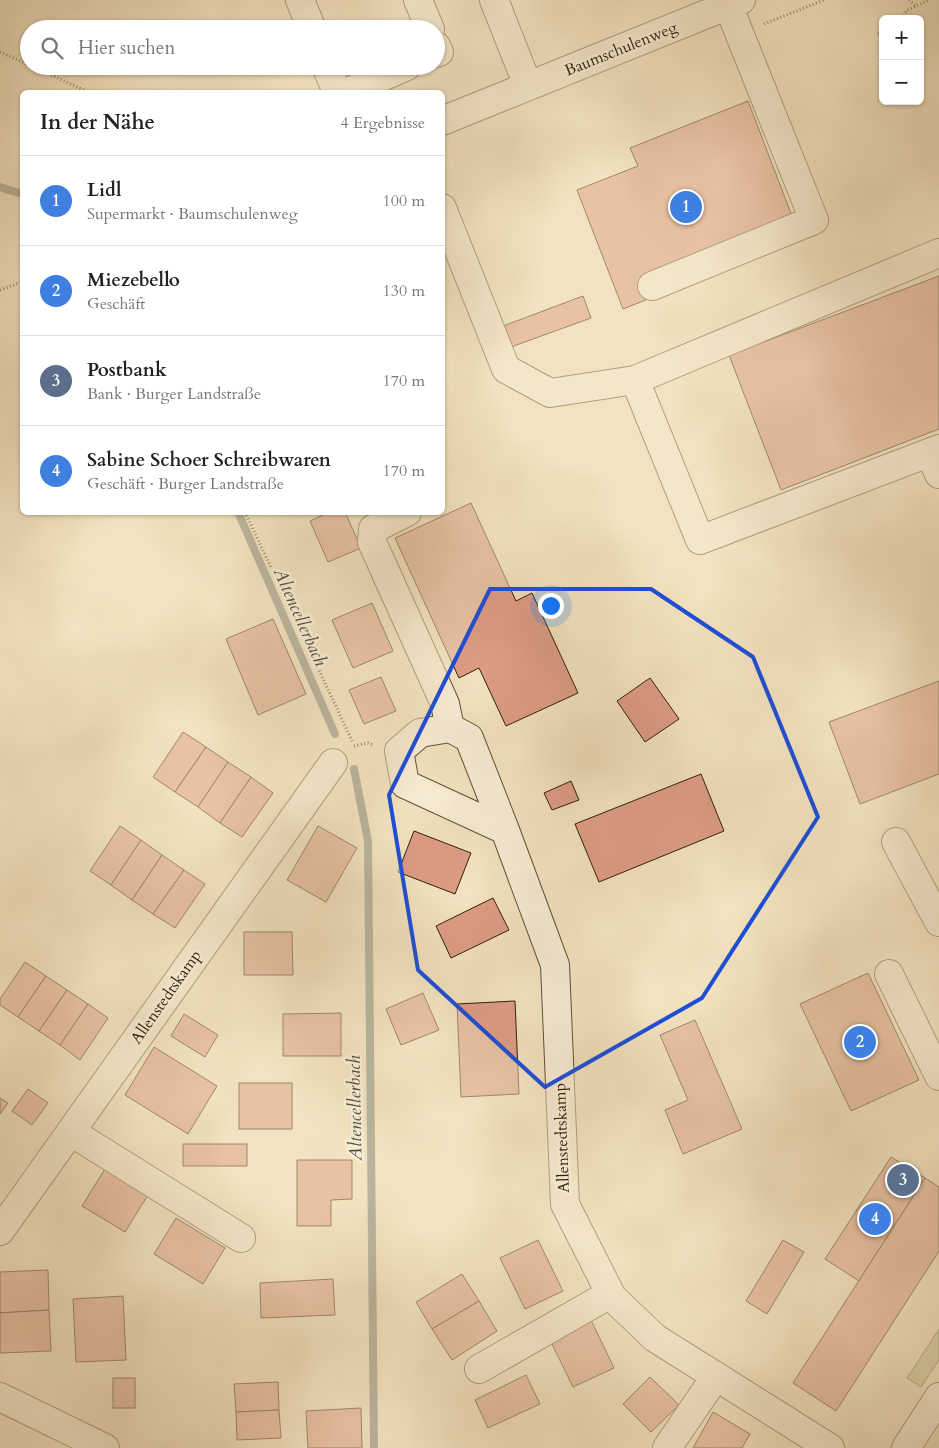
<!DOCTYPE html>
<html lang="de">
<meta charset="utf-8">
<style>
:root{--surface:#fff;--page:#f2f2f2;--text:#222;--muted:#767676;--line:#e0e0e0;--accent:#8f2418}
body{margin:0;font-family:Cardo,serif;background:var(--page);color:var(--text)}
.controls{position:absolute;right:15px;top:15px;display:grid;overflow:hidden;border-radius:8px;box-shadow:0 1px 4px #0004}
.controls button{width:45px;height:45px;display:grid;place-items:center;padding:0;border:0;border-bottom:1px solid var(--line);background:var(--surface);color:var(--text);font:25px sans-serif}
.you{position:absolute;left:550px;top:605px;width:18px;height:18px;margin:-12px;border:4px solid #fff;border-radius:50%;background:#1a73e8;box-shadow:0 0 0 8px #1a73e833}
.badge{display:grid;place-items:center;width:32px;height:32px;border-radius:50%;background:var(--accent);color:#fff;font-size:16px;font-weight:700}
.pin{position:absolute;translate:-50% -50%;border:2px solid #fff;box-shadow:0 1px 5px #0006}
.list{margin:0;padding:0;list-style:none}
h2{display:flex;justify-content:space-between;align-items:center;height:65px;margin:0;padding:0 20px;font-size:21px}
h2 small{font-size:16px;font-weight:400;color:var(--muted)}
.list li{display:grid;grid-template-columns:32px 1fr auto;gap:15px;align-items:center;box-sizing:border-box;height:90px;padding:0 20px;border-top:1px solid var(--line)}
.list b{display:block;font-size:19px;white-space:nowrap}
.list p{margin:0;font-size:16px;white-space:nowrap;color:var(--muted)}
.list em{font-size:16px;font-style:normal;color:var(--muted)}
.icon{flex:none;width:28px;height:28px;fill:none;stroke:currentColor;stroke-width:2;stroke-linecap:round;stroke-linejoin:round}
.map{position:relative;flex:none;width:939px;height:1448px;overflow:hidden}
.search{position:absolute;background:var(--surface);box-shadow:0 1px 4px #0004;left:20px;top:20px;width:425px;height:55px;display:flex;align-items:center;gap:12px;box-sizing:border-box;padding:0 18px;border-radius:28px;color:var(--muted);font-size:19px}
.panel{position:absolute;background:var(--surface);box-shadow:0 1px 4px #0004;left:20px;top:90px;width:425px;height:425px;border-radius:8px}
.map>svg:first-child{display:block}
.green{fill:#c0c28e;stroke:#797049}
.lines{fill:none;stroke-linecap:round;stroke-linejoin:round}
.stream{stroke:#757c74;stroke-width:8}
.building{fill:#dd9c85;stroke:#321f04}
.minor-casing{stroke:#625033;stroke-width:30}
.path{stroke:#321f04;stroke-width:3;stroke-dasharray:1 2.5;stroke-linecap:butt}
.minor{stroke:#f7ecd5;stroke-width:28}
.marked{fill:none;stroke:#1d4ed8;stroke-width:4;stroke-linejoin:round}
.labels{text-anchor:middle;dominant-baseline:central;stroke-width:5;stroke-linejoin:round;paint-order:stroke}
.street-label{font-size:16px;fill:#321f04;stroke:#f7ecd5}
.water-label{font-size:18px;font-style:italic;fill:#544e3c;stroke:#f7ecd5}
</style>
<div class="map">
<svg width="939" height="1448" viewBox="0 0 939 1448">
<rect width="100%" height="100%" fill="#f2e2bf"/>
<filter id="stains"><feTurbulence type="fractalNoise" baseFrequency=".004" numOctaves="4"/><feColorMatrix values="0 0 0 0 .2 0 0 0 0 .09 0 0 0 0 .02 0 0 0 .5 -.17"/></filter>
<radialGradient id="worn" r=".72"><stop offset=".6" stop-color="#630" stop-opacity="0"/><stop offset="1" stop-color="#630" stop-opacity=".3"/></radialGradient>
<path class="green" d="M939,1329V1360L921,1387L907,1378Z"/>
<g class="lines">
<g class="stream">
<path d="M0,187L22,194"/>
<path d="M238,512L335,734"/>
<path d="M354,769L368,841L374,1448"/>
</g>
</g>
<g class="building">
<path d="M748,101L795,224L642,283L648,299L623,309L577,190L638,166L630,148Z"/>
<path d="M939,276V429L781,490L729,355Z"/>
<path d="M583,296L591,318L511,347L503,326Z"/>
<path d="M471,503L516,601L532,593L578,693L506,726L479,668L459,678L395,538Z"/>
<path d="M329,512H345L361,548L328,562L310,521Z"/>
<path d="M372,603L393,651L353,668L332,620Z"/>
<path d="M273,619L306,694L258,715L226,639Z"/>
<path d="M381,677L396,711L364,724L349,690Z"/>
<path d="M650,678L679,719L645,742L617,701Z"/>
<path d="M939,681V774L860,804L829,722Z"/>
<path d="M183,732L206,747L175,792L153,777Z"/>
<path d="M206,747L228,762L198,807L175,792Z"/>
<path d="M228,762L251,777L220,823L198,807Z"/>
<path d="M701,774L724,831L599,882L575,824Z"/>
<path d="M251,777L273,793L242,837L220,823Z"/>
<path d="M571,781L579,800L552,810L544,793Z"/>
<path d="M120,826L141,840L111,885L90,871Z"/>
<path d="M318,826L357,848L326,902L287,880Z"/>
<path d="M414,831L471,853L455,894L398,872Z"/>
<path d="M141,840L162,855L132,900L111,885Z"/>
<path d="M162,855L184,870L153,914L132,900Z"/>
<path d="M184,870L205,884L175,928L153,914Z"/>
<path d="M493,898L509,930L451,958L436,926Z"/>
<path d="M244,932H292L293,975H244Z"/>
<path d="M25,962L46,976L18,1017L0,1005V999Z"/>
<path d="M868,973L919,1080L851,1111L800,1004Z"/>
<path d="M46,976L67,990L39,1031L18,1017Z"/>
<path d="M67,990L88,1004L60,1045L39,1031Z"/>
<path d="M423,993L439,1030L401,1045L386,1009Z"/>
<path d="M515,1001L519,1094L461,1097L457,1004Z"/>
<path d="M88,1004L108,1018L80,1060L60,1045Z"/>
<path d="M341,1013V1056H283V1014Z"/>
<path d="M184,1014L218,1035L205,1057L171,1036Z"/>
<path d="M695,1020L742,1129L683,1154L665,1110L688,1100L660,1035Z"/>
<path d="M154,1047L217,1086L188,1134L125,1095Z"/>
<rect x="239" y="1083" width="53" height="46"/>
<path d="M28,1089L48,1103L32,1125L12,1111Z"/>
<path d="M0,1098L8,1103L0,1114Z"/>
<rect x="183" y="1144" width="64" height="22"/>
<path d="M891,1157L925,1178L859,1281L825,1259Z"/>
<path d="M297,1160H352V1199L331,1200V1226H297Z"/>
<path d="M108,1164L151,1190L125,1232L82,1206Z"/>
<path d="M925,1178L939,1187V1251L836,1411L793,1383Z"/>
<path d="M176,1218L225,1248L203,1284L154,1254Z"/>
<path d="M538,1240L563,1291L525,1309L500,1258Z"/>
<path d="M783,1240L804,1252L767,1314L746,1301Z"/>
<path d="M48,1270L49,1310L0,1313V1272Z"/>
<path d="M462,1274L479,1301L432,1329L416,1302Z"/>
<path d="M333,1279L335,1315L261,1318L260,1283Z"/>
<path d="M123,1296L126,1360L76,1362L73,1299Z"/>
<path d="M479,1301L497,1331L452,1360L432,1329Z"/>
<path d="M49,1310L51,1351L0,1353V1313Z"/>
<path d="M591,1320L614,1368L573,1387L550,1340Z"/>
<path d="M526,1375L540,1404L488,1428L475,1400Z"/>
<path d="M650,1377L679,1405L651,1432L623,1404Z"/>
<rect x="113" y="1378" width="22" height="30"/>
<path d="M278,1382L279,1410L236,1412L234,1384Z"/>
<path d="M361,1408L362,1448H308L306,1411Z"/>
<path d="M279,1410L281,1438L237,1440L236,1412Z"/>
<path d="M713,1412L750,1434L742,1448H693Z"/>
</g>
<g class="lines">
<defs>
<g id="minor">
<path d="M300,0L312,29"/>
<path d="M418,0L430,29"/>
<path d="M494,0L528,86"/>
<path d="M436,46L439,52L436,53"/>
<path d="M326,66L337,92"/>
<path d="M348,92L407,66"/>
<path d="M442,121L741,0"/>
<path d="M442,208L506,369L550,393L635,380L939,253"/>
<path d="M652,286L814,220L728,5"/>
<path d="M635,380L700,540L939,449"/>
<path d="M929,453L939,474"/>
<path d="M407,512L373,529L372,542L445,704L450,728"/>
<path d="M505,830L405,784L399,751L420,733L450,728L469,738L505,830L555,965L565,1204L612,1297L655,1338L830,1448"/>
<path d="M896,842L939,922"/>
<path d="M889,974L939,1076"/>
<path d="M71,1132L241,1238"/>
<path d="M0,1231L333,763"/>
<path d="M479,1369L610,1294"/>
<path d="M0,1397L105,1448"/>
<path d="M667,1448L716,1376"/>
<path d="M906,1448L939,1397"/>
</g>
</defs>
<use href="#minor" class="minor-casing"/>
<g class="path">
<path d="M909,0L916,6L929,0"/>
<path d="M903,19L906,11L916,6"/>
<path d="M764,24L824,0"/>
<path d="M878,34L883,32"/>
<path d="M0,52L29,65"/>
<path d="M32,66L88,92"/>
<path d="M0,290L22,282"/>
<path d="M245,512L353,743"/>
<path d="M354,746L368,743L374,745"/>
</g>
<use href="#minor" class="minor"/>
</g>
<path d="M0 0H939V1448H0ZM490,589H651L753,657L818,817L702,998L545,1087L418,970L389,795Z" fill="#f2e2bf" fill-opacity=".55" fill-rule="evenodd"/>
<path class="marked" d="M490,589H651L753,657L818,817L702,998L545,1087L418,970L389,795Z"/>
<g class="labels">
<g class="street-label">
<text transform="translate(621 49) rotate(-22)">Baumschulenweg</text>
<text transform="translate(166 997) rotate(-55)">Allenstedtskamp</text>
<text transform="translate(562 1138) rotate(-92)">Allenstedtskamp</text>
</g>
<g class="water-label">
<text transform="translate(300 617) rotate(66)">Altencellerbach</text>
<text transform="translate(355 1108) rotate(-91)">Altencellerbach</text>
</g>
</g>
<rect width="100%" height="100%" filter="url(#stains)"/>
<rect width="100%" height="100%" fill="url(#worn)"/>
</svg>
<div class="controls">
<button>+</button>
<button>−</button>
</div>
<div class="you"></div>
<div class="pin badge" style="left:686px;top:207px;background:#3f7fe0">1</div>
<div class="pin badge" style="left:860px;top:1042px;background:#3f7fe0">2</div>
<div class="pin badge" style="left:903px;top:1180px;background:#5c6f8a">3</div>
<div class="pin badge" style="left:875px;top:1219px;background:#3f7fe0">4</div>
<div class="search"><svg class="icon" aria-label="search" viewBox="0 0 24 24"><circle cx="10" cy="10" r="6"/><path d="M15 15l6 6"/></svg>Hier suchen</div>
<section class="panel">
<h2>In der Nähe<small>4 Ergebnisse</small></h2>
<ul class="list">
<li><span class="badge" style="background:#3f7fe0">1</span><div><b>Lidl</b><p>Supermarkt · Baumschulenweg</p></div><em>100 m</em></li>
<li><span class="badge" style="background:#3f7fe0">2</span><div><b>Miezebello</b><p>Geschäft</p></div><em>130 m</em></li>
<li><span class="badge" style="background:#5c6f8a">3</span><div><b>Postbank</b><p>Bank · Burger Landstraße</p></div><em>170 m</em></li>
<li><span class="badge" style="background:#3f7fe0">4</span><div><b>Sabine Schoer Schreibwaren</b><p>Geschäft · Burger Landstraße</p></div><em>170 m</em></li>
</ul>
</section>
</div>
